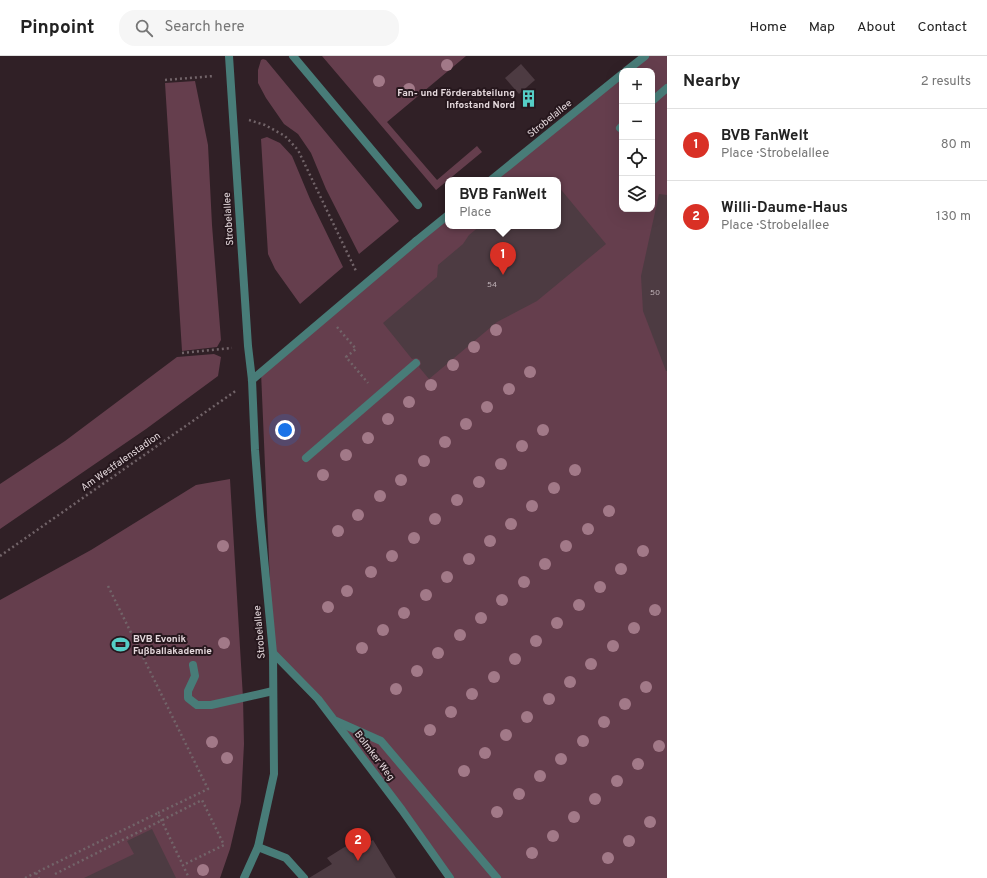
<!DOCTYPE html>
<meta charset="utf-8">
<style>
:root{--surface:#fff;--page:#f6f6f6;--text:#222;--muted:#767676;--line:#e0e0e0;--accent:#d93025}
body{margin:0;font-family:Overpass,sans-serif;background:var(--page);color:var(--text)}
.controls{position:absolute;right:12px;top:12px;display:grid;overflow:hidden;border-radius:8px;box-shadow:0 4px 16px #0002}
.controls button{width:36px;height:36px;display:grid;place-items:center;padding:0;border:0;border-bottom:1px solid var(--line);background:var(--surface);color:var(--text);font:20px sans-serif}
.you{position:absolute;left:285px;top:374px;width:14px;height:14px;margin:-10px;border:3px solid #fff;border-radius:50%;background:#1a73e8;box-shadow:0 0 0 6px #1a73e833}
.badge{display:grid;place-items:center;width:26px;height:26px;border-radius:50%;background:var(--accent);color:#fff;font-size:13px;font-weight:700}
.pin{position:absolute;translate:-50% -33px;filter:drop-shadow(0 1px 2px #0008)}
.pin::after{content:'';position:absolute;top:21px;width:14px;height:12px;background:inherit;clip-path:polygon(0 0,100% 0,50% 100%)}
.popup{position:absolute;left:445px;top:121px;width:116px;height:52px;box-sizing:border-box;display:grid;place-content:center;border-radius:8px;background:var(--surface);filter:drop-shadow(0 1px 3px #0005);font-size:13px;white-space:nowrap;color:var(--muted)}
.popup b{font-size:15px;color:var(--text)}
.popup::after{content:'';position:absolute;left:50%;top:100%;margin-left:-8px;border:8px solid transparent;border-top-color:var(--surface)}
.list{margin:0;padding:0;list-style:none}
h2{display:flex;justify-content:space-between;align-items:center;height:52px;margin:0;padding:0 16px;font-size:17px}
h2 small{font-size:13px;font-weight:400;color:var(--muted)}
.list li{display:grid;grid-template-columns:26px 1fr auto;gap:12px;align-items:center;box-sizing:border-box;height:72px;padding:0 16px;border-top:1px solid var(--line)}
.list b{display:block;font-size:15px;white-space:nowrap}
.list p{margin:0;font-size:13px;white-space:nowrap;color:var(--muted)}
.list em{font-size:13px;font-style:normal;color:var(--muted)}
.icon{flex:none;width:22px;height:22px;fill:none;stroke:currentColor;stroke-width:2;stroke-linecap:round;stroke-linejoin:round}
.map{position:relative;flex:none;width:667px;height:822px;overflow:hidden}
header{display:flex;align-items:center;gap:24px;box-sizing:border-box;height:56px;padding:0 20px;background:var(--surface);border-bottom:1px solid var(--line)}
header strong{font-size:19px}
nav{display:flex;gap:22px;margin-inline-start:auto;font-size:14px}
.search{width:280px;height:36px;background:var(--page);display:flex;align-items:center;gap:10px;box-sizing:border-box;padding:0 14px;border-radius:16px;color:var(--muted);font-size:15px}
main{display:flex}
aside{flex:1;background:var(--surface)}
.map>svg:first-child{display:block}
.green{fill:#653e4d}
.building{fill:#4d3b42}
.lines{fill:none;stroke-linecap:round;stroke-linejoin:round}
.path{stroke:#726469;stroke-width:2.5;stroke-dasharray:2 3;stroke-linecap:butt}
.lane{stroke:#487c78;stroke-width:8}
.street{stroke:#487c78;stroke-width:8}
.street-bridge{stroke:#487c78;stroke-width:8}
.tree{fill:#a27988}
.labels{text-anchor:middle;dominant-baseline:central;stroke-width:4;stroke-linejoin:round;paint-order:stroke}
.number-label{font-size:8px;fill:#beb1b6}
.poi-label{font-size:10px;font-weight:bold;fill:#e4d8dc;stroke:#26171d;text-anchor:end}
.street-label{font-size:10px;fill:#e4d8dc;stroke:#26171d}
</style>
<header>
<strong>Pinpoint</strong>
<div class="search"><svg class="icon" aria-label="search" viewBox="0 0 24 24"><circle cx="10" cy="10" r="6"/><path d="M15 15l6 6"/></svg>Search here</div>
<nav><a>Home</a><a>Map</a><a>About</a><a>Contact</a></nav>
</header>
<main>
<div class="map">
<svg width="667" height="822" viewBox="0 0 667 822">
<rect width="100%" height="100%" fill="#302026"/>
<g class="green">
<path d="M322,0H466L387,66L437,124L477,90L482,96L436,134Z"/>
<path d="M641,0H667V822H450L318,643L273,597L261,316L448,161V170H558V124H492L622,16V153H652V15H623Z"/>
<path d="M263,3L266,4L399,165L359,198L326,133L311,97L298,78L284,68L266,42L258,27V14L261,4Z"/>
<path d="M195,25L208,89L212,169L221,284L217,291L182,295L165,27Z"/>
<path d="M267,81L280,87L292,100L310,143L343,211L300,248L275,213L268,198L261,83Z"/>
<path d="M214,298L221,301L218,320L146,373L0,473V428L65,385L177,301Z"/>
<path d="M230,423L243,642L244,688L241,746L230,793L220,822H0V544L91,494L196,429Z"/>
</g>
<g class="building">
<path d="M521,8L535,24L519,38L505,22Z"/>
<path d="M558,130L606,188L537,245L497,266L429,323L419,311L421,308L420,304L417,302L412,303L383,267L437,221L438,209L463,188L469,179L480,170H558Z"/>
<path d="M659,138L667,139V315H666L643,255L641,220Z"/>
<path d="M152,773L176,822H84L134,798L127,785Z"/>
<path d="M373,784L396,822H309L332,808L327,802L343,792L352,787L356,794Z"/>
</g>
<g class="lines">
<g class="path">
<path d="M165,24L214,20"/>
<path d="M249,64L265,69L285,80L298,94L356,215"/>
<path d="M337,271L356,293L346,301L368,327"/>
<path d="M182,297L232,292"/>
<path d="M0,500L237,334"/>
<path d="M108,530L208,733L158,757"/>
<path d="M36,817L39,822"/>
<path d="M55,818L202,744L224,789L183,809"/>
<path d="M25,822L158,757L189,822"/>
</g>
<g class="lane">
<path d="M293,0L418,149"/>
<path d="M652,45L667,32"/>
<path d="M620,72L622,70"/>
<path d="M306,402L416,307"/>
<path d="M273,597L318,643L402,754L450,822"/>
<path d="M193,609L195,620L188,635V642L197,649H211L273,635"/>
<path d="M336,665L381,685L497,822"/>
<path d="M258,791L286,802L304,822"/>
</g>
<g class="street">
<path d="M229,0L248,290L252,324L255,394L260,460L273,597L274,718L258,791L244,822"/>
<path d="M626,15L645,0"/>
<path d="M491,124L622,18"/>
<path d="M252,324L416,185"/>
</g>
<path class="street-bridge" d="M416,185L448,159"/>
</g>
<g class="tree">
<circle cx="447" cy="9" r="6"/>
<circle cx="379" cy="25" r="6"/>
<circle cx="409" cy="33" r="6"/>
<circle cx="496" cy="274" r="6"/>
<circle cx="474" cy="291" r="6"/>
<circle cx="453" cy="309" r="6"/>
<circle cx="530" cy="316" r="6"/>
<circle cx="431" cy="329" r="6"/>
<circle cx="509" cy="333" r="6"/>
<circle cx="409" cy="346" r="6"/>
<circle cx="487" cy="351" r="6"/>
<circle cx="388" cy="363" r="6"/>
<circle cx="466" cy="368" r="6"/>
<circle cx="543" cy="374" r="6"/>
<circle cx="368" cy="382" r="6"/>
<circle cx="445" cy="386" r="6"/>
<circle cx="522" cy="390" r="6"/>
<circle cx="346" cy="399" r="6"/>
<circle cx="424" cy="405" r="6"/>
<circle cx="501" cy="408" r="6"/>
<circle cx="575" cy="414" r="6"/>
<circle cx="323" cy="419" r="6"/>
<circle cx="401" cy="424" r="6"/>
<circle cx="479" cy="426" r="6"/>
<circle cx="554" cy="432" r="6"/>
<circle cx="380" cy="440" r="6"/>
<circle cx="457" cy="444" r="6"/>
<circle cx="532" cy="450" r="6"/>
<circle cx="609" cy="455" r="6"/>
<circle cx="358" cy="459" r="6"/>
<circle cx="435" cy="463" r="6"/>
<circle cx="511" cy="468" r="6"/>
<circle cx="588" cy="473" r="6"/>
<circle cx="338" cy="475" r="6"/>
<circle cx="414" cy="482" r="6"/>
<circle cx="490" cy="485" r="6"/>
<circle cx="223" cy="490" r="6"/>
<circle cx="566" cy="490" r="6"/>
<circle cx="643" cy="495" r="6"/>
<circle cx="392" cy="500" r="6"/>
<circle cx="469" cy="503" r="6"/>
<circle cx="545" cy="508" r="6"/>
<circle cx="621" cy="513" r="6"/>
<circle cx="371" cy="516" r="6"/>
<circle cx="447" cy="521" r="6"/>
<circle cx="524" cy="526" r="6"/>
<circle cx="600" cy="531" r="6"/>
<circle cx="347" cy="535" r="6"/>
<circle cx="426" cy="539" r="6"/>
<circle cx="502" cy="544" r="6"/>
<circle cx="579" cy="549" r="6"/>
<circle cx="328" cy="551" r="6"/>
<circle cx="655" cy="554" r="6"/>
<circle cx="404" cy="557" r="6"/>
<circle cx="481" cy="562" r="6"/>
<circle cx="557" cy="567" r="6"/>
<circle cx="634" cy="572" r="6"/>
<circle cx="383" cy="574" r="6"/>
<circle cx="460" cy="579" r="6"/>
<circle cx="536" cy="585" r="6"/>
<circle cx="224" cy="587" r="6"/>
<circle cx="613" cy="590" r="6"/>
<circle cx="362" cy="592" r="6"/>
<circle cx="438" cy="597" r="6"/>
<circle cx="515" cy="603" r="6"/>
<circle cx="591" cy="608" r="6"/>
<circle cx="417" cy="615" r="6"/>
<circle cx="494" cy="621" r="6"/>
<circle cx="570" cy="626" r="6"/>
<circle cx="646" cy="631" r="6"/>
<circle cx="396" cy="633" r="6"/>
<circle cx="472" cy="638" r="6"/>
<circle cx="549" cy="643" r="6"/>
<circle cx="625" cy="648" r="6"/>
<circle cx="451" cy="656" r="6"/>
<circle cx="527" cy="661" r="6"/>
<circle cx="604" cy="666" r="6"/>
<circle cx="430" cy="674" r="6"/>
<circle cx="506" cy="679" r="6"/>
<circle cx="583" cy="685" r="6"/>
<circle cx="212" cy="686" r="6"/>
<circle cx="659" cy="690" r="6"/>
<circle cx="485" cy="697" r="6"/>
<circle cx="227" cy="702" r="6"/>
<circle cx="561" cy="703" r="6"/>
<circle cx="638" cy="708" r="6"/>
<circle cx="464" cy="715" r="6"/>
<circle cx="540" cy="720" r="6"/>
<circle cx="617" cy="725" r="6"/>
<circle cx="519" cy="738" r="6"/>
<circle cx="595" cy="743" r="6"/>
<circle cx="497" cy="756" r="6"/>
<circle cx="574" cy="761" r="6"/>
<circle cx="650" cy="766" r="6"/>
<circle cx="553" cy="780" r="6"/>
<circle cx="629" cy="785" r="6"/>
<circle cx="532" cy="797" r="6"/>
<circle cx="608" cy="802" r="6"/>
<circle cx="203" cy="814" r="6"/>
</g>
<defs>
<symbol id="building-bare" viewBox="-9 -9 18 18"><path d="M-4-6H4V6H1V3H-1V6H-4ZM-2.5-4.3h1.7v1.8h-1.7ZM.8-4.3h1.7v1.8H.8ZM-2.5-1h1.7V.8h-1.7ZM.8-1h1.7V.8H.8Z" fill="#55cec6" stroke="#26171d" stroke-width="2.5" paint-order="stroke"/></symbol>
<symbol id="stadium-bare" viewBox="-9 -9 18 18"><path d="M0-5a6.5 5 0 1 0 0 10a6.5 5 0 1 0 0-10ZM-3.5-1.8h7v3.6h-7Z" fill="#55cec6" stroke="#26171d" stroke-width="2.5" paint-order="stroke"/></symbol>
</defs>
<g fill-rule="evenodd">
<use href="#building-bare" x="516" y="30" width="25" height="25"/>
<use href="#stadium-bare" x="108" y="576" width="25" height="25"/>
</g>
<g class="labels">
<g class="number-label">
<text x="492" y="229">54</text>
<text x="655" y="237">50</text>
</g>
<g class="poi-label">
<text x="515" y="37">Fan- und Förderabteilung<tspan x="515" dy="12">Infostand Nord</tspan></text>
<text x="133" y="583" text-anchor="start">BVB Evonik<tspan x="133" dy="12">Fußballakademie</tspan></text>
</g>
<g class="street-label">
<text transform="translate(550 63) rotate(-39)">Strobelallee</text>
<text transform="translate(229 163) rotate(-94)">Strobelallee</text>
<text transform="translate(121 406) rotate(-35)">Am Westfalenstadion</text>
<text transform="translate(260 576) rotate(-95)">Strobelallee</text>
<text transform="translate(374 700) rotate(53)">Bolmker Weg</text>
</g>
</g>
</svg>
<div class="controls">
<button>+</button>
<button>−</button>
<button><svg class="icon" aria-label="locate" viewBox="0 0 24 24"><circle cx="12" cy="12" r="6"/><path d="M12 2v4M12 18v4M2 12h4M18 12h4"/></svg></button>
<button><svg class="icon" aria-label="layers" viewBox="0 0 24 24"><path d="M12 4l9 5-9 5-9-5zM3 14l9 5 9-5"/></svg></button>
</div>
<div class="you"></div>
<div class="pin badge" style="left:503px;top:219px">1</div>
<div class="popup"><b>BVB FanWelt</b>Place</div>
<div class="pin badge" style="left:358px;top:805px">2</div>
</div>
<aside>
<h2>Nearby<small>2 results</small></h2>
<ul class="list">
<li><span class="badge">1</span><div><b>BVB FanWelt</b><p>Place · Strobelallee</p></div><em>80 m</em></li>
<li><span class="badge">2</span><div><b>Willi-Daume-Haus</b><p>Place · Strobelallee</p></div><em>130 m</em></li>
</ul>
</aside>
</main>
